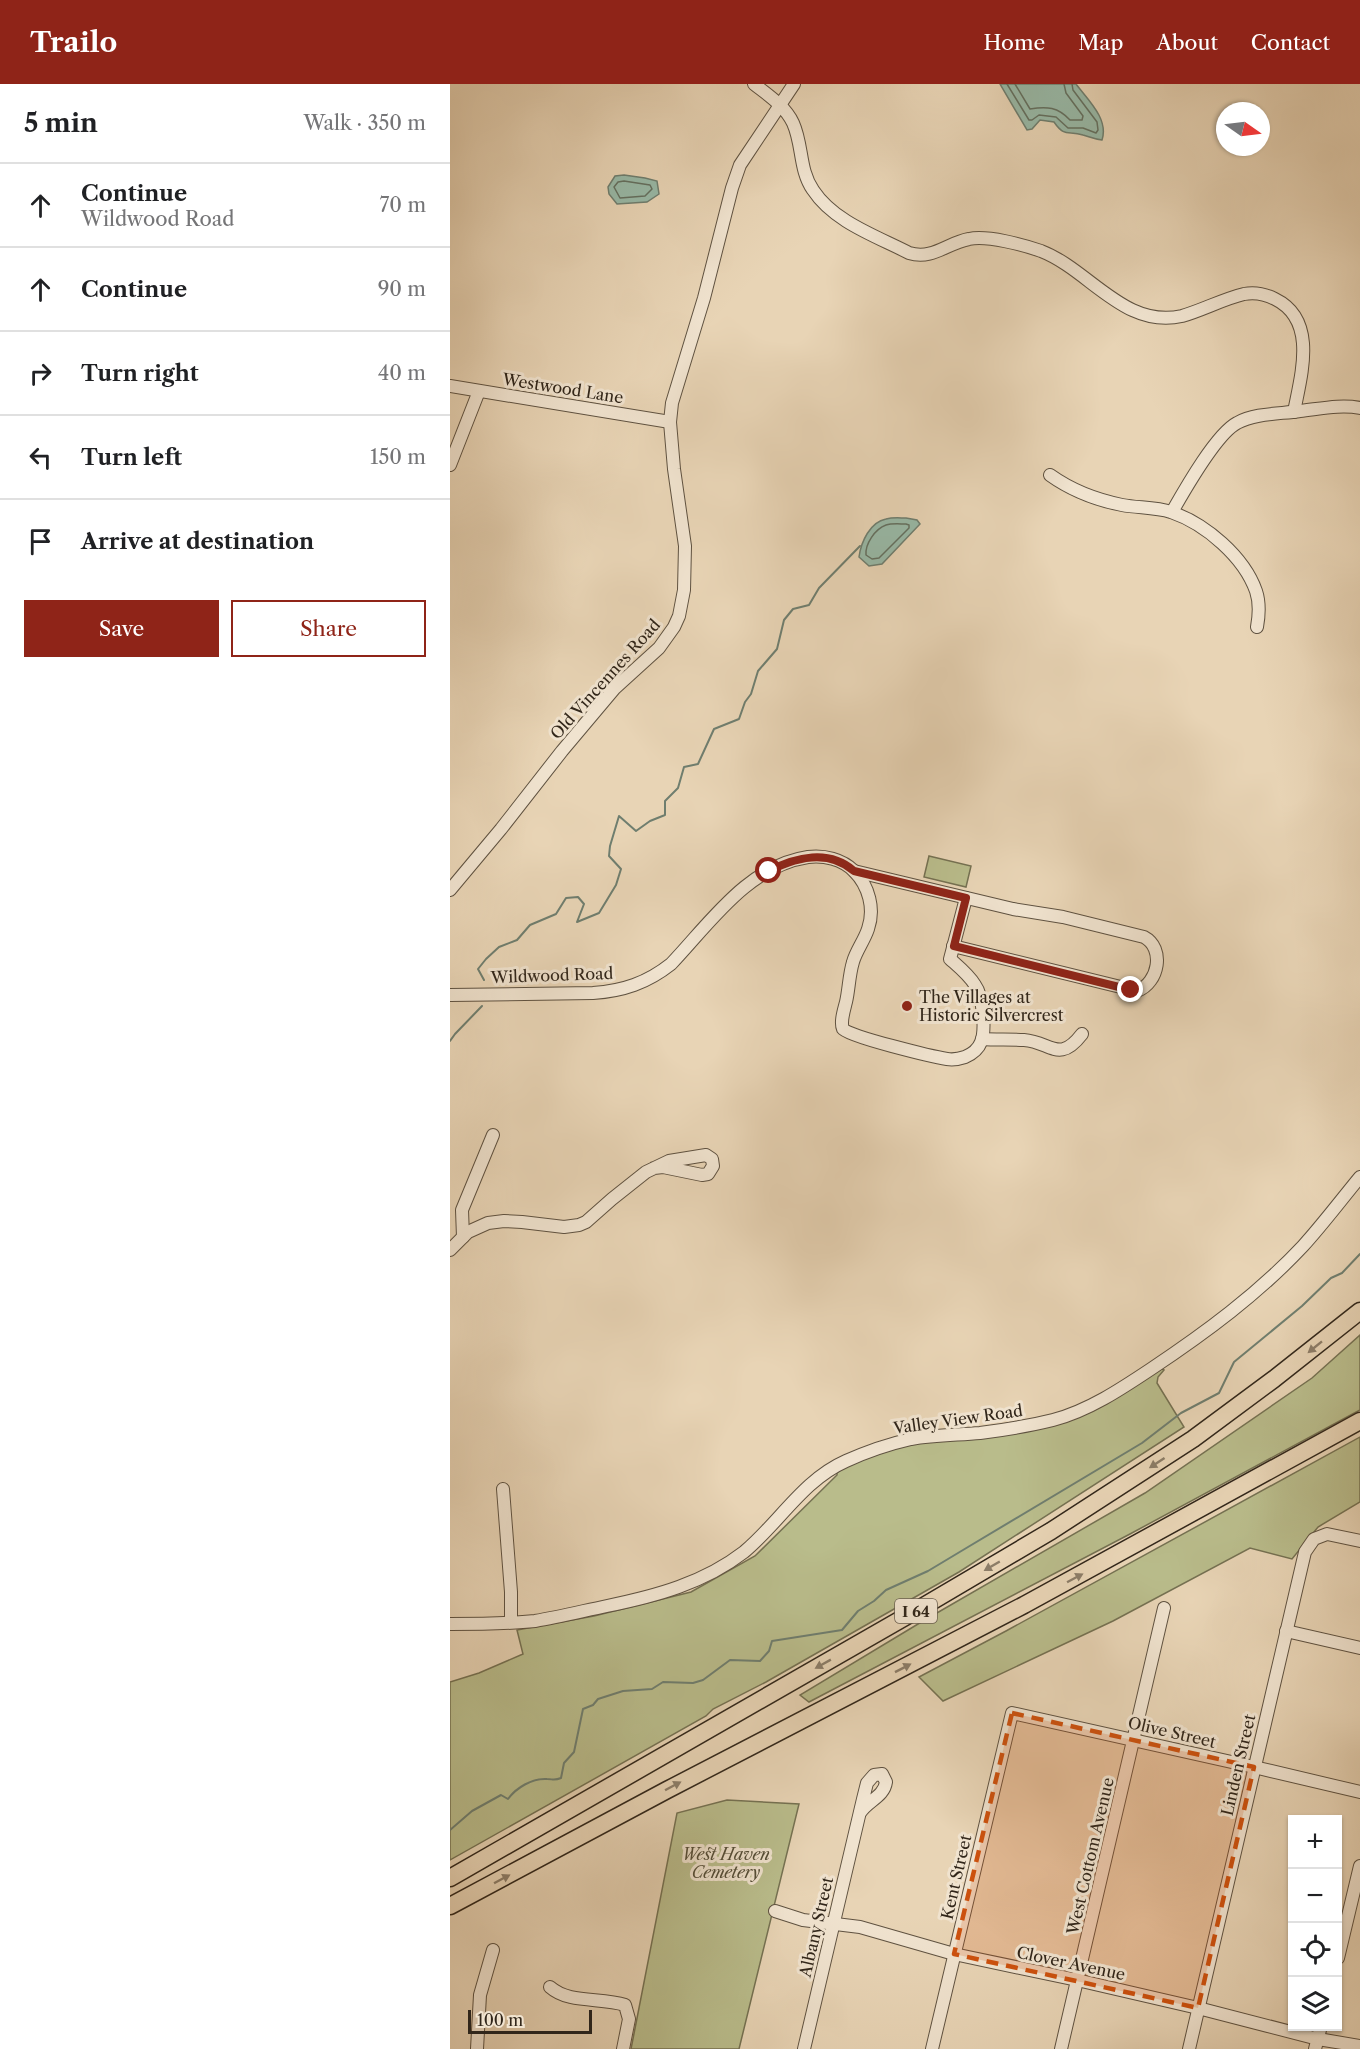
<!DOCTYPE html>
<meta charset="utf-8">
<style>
:root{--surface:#fff;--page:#f2f2f2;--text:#202124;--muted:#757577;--line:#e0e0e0;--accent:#8f2418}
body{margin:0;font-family:"Libre Caslon Text",serif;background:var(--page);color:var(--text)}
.controls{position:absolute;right:18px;bottom:18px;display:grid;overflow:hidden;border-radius:0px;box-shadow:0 2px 4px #0004}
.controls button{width:54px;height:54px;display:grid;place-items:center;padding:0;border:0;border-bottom:2px solid var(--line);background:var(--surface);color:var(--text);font:30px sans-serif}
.compass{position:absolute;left:766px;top:18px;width:54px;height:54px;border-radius:50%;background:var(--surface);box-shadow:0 2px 4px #0004;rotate:104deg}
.scale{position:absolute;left:18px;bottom:15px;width:124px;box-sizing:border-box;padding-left:6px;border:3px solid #31261a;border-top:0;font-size:16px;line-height:21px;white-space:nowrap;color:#31261a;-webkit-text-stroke:4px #f0e3cf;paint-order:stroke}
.stop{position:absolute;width:18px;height:18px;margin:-14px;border:4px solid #8f2418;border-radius:50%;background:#fff}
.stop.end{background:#8f2418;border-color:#fff;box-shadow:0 2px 6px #0008}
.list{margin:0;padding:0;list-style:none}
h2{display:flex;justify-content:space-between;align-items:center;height:78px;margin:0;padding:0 24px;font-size:26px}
h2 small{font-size:20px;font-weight:400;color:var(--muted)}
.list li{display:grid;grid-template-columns:39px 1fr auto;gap:18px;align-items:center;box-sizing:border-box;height:84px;padding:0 24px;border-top:2px solid var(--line)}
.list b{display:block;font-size:22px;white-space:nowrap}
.list p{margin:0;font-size:20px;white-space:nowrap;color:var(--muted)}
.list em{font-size:20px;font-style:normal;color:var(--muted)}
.actions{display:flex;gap:12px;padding:18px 24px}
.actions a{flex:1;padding:14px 0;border:2px solid var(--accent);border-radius:0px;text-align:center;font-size:21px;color:var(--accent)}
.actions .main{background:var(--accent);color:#fff}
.icon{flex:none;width:33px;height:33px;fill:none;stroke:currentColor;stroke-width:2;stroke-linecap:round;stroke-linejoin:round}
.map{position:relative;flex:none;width:910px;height:1965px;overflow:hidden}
header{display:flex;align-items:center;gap:36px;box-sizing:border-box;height:84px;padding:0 30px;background:var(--accent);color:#fff}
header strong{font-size:28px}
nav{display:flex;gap:33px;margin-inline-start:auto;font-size:21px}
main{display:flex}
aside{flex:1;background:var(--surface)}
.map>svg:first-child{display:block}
.green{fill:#b9bc8b;stroke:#757152;stroke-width:1.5}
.water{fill:#98b9a7;stroke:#6f7e6f;stroke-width:1.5}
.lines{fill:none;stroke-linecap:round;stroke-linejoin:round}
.shore{stroke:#647060;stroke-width:1.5}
.stream{stroke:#6f7e6f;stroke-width:2}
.minor-casing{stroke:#5f5241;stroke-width:14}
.highway-casing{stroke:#31261a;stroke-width:19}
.minor{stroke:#f0e3cf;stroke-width:12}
.highway{stroke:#e8d4b5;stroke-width:16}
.oneway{fill:#8c7d68}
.route{stroke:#8f2418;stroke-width:8}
.marked{fill:#cd510e;fill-opacity:0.2;stroke:#cd510e;stroke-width:4.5;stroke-dasharray:12 8;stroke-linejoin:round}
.poi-dot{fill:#8f2418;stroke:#f0e3cf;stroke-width:2}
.labels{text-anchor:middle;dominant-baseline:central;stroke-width:6;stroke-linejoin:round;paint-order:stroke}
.shield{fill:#f0e3cf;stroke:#6a5f50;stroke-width:1.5}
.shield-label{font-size:15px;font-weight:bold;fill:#31261a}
.street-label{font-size:16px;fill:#31261a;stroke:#f0e3cf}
.poi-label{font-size:16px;fill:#31261a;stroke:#f0e3cf;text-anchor:start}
.park-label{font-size:16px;font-style:italic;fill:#534c36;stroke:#f0e3cf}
</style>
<header>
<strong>Trailo</strong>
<nav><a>Home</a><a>Map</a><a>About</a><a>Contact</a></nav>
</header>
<main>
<aside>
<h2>5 min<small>Walk · 350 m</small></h2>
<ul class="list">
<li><svg class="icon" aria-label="ahead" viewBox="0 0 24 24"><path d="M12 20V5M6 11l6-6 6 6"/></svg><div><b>Continue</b><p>Wildwood Road</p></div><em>70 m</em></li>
<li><svg class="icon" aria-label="ahead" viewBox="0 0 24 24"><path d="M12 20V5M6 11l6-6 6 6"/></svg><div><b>Continue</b></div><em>90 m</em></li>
<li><svg class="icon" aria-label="right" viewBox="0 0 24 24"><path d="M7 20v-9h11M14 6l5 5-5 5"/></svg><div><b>Turn right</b></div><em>40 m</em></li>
<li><svg class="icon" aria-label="left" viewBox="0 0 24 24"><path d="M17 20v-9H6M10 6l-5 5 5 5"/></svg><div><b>Turn left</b></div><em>150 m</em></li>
<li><svg class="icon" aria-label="arrive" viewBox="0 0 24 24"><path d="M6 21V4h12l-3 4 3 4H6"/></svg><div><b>Arrive at destination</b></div></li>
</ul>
<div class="actions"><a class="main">Save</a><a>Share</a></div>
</aside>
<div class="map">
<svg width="910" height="1965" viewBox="0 0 910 1965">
<rect width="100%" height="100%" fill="#e8d4b5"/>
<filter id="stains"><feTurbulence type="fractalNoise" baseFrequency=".00333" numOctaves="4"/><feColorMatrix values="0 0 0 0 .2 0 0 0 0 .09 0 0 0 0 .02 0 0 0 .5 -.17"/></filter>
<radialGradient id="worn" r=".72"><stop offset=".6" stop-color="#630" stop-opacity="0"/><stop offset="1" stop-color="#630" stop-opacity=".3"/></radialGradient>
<g class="green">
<path d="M479,772L521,782L516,803L474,793Z"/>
<path d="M910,1251V1326L680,1450L359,1618L350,1611L473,1537L695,1409L862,1294Z"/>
<path d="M710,1284L714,1286L708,1293L707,1299L734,1343L509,1488L316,1598L263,1625L256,1632L0,1776V1598L29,1589L73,1570L67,1546L144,1532L241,1508L305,1472L387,1391V1389L402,1377L460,1359L590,1342Z"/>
<path d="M910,1353V1418L868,1443L842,1475L800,1464L663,1537L493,1617L469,1593L556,1547Z"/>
<path d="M277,1716L349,1720L289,1965H181L227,1729Z"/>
</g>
<g class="water">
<path d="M550,0H626C638,16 659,35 652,56C644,55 640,53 633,51C618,46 615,54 604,38L590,36L582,45L577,46Z"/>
<path d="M174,91L195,94L207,97L209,110L197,118L167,120L159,110L158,103L165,92Z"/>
<path d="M456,434L467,436L470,440L432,480L419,482L409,473C411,458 420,438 436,435C443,433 450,434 456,434Z"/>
</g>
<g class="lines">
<g class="shore">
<path d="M557,0L579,36H582L589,31L606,33L618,44H633L646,49L648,46L647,38L623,6L622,0"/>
<path d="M565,0L580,25C597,22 608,23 620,36H632L633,32L616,9L614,0"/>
<path d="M174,97L200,101L202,105L195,112L170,114L164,103L168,98Z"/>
<path d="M456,440L459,441V444L429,474L422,475L416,471C415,460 425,445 436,441C442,439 450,440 456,440Z"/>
</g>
<g class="stream">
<path d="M34,896L28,885L36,875L49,863L67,856L80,841L106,830L116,814L128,813L134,820L127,838L149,829L166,801L171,785L159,772L160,762L169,732L186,747L200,737L215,731V717L228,704L234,683L248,680L264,645L289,635L295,618L301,610L308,587L327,565L334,536L343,525L359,521L369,504L410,462"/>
<path d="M0,957L5,950L32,922"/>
<path d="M0,1746L22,1727L51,1711L58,1715C66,1704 82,1694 97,1695C103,1695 104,1697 111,1694L114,1679L124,1668L133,1625L143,1621L148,1615L173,1607L202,1605L213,1598L243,1599L253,1596L280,1576L310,1577L319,1567L322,1557L392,1546L408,1527L424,1517L436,1506L478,1487L513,1466L692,1359L731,1329L769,1309L784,1278L852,1222L881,1194L892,1189L910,1170"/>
</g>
<defs>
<g id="minor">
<path d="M304,0C318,11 335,22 343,39C353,61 349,86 363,106C384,138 426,152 459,169C483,176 497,159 519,155C537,151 574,161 591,167C640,186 674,245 732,232C753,226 773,215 794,210C804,208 815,210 825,215C868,236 851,291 844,328"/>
<path d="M0,302L220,338"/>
<path d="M0,381L29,307"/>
<path d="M600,391C621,406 647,416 672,421C688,424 705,423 721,428C756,440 794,473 806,507C810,519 809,532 807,543"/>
<path d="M722,428C734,407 766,350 787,339C805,329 830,330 850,327C869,325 891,320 910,324"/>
<path d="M404,787L563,825L613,833L694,853C715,864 709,899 687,907L503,862"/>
<path d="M0,806L51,745L112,667L165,604L209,564L224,543L229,532L234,506L235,462L224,385L220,338L222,319L254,214L282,104L290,81L344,0"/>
<path d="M0,911L143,909C173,907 197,899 221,880C260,839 298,782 358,773C374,771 392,775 404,787C419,802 425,825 418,845C414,857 406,867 403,878C399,891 399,905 396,918C394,926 390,938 393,945C397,952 484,973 497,975C503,976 509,975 515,973C522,970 528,966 531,958C536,946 533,912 525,901C519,891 509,883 500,875L516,814"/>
<path d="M532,955C546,956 560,955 574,956C601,958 609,980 632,950"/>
<path d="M13,1153L12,1126L43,1051"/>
<path d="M0,1166L18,1148L38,1139L54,1137L72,1138L114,1143L129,1141L136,1138L162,1115L196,1088L219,1077L256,1071L262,1075L263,1082L258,1090L252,1091L213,1083L204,1084"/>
<path d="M53,1405L61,1508V1538"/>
<path d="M0,1540C28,1540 57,1540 85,1537C109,1533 133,1527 157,1522C206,1512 254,1499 294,1468C329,1439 353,1396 396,1377C416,1368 439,1360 461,1355C484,1351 507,1351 530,1349C554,1346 579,1342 603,1336C638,1327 671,1305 701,1285C755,1249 808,1210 853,1162C873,1140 891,1116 910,1093"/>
<path d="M836,1547L910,1564"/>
<path d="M325,1827L353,1836L410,1843L504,1870L627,1896L748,1924L868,1955L910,1962"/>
<path d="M888,1874L910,1782"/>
<path d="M100,1903C119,1920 151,1913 175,1921L179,1935L173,1965"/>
<path d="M27,1965L30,1911L43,1866"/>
<path d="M354,1965L413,1715L417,1699L424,1691L432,1690L436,1698C434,1713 417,1717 410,1729"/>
<path d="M482,1965L562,1629L804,1683L910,1708"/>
<path d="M611,1965L714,1524"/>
<path d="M739,1965L855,1468L864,1455L877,1450L910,1457"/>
<path d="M865,1965L871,1942"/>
</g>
<g id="highway">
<path d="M0,1794L462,1529L601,1447L743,1355L824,1295L910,1227"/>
<path d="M0,1822L217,1706L574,1521L910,1337"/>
</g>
</defs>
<use href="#minor" class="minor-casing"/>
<use href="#highway" class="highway-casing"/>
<use href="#minor" class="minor"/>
<use href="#highway" class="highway"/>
</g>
<defs><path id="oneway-solid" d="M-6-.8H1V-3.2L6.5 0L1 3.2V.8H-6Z" transform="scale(1.5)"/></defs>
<g class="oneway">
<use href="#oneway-solid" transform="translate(865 1263) rotate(141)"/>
<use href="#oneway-solid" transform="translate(707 1379) rotate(147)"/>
<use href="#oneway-solid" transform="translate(542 1482) rotate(150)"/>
<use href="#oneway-solid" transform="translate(625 1494) rotate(-28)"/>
<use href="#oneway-solid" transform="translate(373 1580) rotate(151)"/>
<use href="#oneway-solid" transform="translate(453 1584) rotate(-27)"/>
<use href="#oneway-solid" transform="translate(223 1702) rotate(-28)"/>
<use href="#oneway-solid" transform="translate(52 1795) rotate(-28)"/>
</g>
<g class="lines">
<path class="route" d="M319,787C346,773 379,765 404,787L516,814L504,862L681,906"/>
</g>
<path class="marked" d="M562,1629L804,1683L748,1924L504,1870Z"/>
<circle class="poi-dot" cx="457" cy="922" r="6"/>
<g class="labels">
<rect class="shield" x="445" y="1515" width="42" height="24" rx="4.5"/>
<g class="shield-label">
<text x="466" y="1527">I 64</text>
</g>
<g class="street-label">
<text transform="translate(113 304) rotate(9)">Westwood Lane</text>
<text transform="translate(155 595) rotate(-48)">Old Vincennes Road</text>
<text transform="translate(102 891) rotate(-2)">Wildwood Road</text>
<text transform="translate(508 1335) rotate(-8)">Valley View Road</text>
<text transform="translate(722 1648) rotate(13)">Olive Street</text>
<text transform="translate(788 1681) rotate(-77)">Linden Street</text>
<text transform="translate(640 1772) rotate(-77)">West Cottom Avenue</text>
<text transform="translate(506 1793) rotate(-77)">Kent Street</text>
<text transform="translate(366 1843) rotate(-77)">Albany Street</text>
<text transform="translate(621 1879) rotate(12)">Clover Avenue</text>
</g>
<g class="poi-label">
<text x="469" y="913">The Villages at<tspan x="469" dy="18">Historic Silvercrest</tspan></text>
</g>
<g class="park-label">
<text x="276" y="1770">West Haven<tspan x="276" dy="18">Cemetery</tspan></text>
</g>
</g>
<rect width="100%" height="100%" filter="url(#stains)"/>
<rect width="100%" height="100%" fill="url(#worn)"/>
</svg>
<div class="controls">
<button>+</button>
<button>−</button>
<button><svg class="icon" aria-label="locate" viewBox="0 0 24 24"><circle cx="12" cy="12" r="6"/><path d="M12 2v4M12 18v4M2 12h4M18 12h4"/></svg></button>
<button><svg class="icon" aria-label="layers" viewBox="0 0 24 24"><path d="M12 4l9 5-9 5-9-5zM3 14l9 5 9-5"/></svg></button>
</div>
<svg class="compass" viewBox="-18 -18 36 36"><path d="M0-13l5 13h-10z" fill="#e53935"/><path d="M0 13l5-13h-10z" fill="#757577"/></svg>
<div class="scale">100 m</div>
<div class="stop" style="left:319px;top:787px"></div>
<div class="stop end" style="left:681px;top:906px"></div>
</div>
</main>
